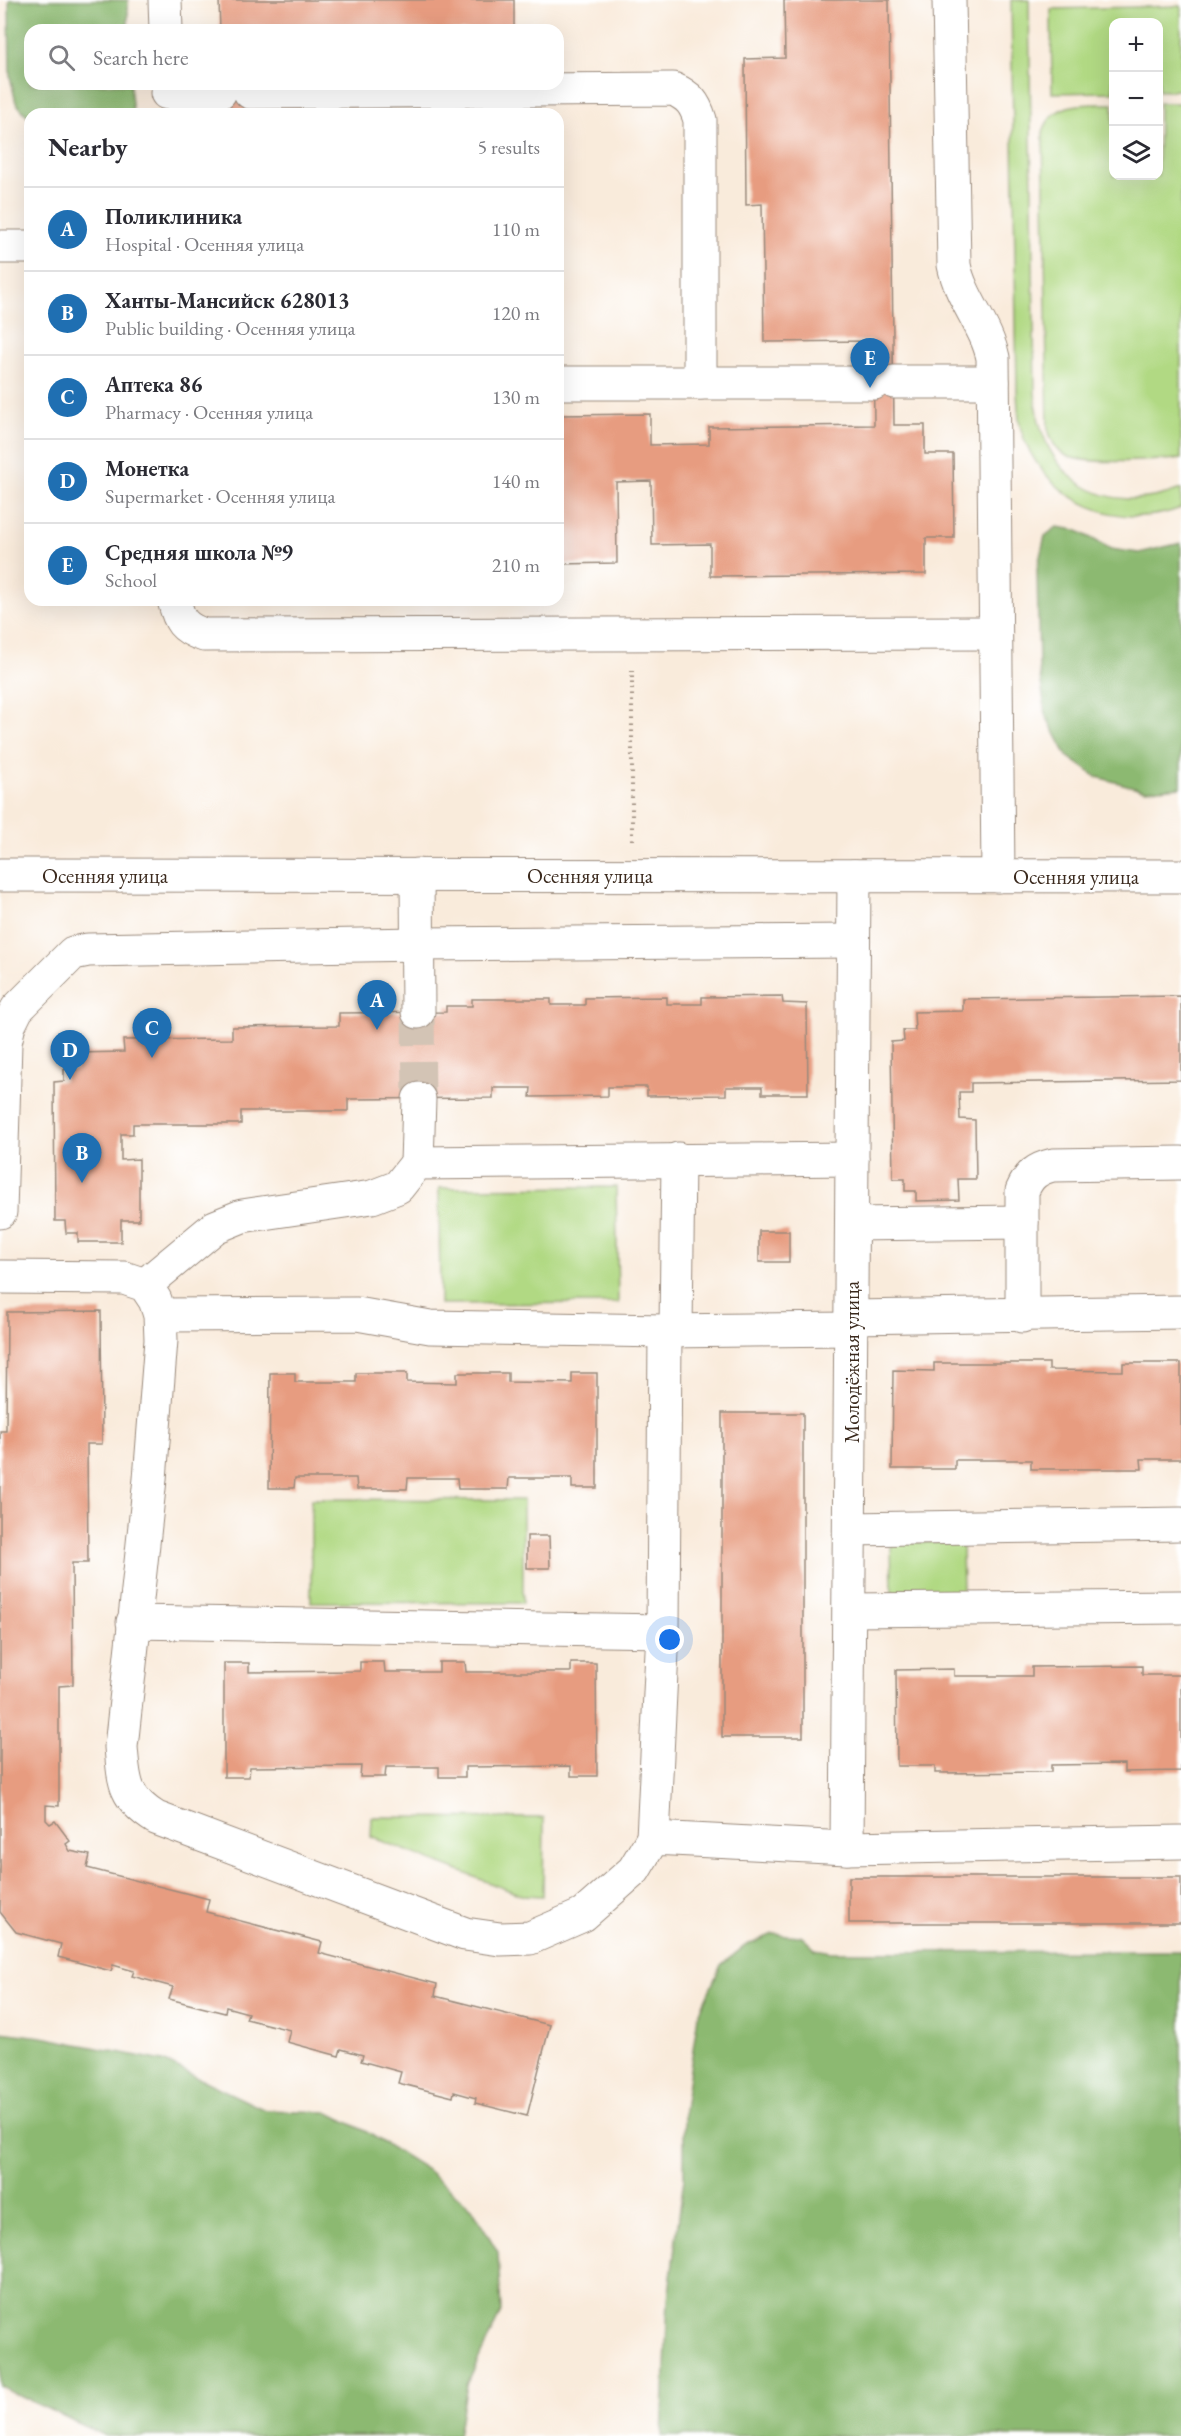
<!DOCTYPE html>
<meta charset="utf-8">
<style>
:root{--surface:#fff;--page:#f2f2f3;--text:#2b2b33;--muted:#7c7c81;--line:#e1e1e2;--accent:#1f6fb2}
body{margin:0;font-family:"EB Garamond",serif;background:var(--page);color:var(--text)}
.controls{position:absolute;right:18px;top:18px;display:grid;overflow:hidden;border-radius:12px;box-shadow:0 6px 24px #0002}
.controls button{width:54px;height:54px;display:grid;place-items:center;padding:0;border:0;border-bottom:2px solid var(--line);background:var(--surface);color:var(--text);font:30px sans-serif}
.you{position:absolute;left:670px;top:1640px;width:21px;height:21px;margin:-15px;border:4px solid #fff;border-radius:50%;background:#1a73e8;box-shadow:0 0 0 9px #1a73e833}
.badge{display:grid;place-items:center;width:39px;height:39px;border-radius:50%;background:var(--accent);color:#fff;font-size:20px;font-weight:700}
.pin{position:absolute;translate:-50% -50px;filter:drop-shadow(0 2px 3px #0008)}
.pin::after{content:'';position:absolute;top:32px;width:21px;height:18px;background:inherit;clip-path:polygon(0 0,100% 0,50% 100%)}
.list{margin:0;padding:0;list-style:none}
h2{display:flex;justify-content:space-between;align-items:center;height:78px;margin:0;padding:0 24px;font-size:26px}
h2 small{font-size:20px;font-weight:400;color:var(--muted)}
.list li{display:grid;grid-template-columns:39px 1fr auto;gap:18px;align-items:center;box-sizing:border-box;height:84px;padding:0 24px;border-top:2px solid var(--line)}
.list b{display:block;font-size:22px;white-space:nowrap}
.list p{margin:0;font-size:20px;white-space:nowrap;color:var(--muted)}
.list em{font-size:20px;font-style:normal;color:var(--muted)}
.icon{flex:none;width:33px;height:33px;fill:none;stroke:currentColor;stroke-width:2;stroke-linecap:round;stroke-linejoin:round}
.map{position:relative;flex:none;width:1181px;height:2436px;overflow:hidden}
.search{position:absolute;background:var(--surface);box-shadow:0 6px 24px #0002;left:24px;top:24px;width:540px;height:66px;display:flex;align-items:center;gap:15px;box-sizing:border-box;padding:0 21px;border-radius:18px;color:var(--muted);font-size:22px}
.panel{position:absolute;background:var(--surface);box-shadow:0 6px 24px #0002;left:24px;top:108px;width:540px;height:498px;border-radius:18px}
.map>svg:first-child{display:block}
.green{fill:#b1d983;stroke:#768250;stroke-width:1.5}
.forest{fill:#8cb971;stroke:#647248;stroke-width:1.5}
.building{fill:#e79c80}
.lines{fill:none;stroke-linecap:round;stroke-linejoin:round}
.minor-tunnel{stroke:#d3c4b5;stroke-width:33;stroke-dasharray:33 16;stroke-linecap:butt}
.minor-casing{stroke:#9a8a7c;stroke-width:35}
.path{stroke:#9a8a7c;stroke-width:4;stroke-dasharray:1.5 4.5;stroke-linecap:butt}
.minor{stroke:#fff;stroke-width:33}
.labels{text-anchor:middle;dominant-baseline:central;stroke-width:4.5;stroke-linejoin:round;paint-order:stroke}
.street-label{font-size:21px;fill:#3b2a1e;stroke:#fff}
</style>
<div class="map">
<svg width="1181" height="2436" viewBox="0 0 1181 2436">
<rect width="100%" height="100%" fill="#fff"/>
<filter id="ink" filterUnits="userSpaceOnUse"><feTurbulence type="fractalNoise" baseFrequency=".0167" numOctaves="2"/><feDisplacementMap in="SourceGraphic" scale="12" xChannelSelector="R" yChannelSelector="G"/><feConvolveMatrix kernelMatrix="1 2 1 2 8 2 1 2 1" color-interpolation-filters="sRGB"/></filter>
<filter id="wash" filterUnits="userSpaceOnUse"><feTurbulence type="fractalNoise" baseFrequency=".008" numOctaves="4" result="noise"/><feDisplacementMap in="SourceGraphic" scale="24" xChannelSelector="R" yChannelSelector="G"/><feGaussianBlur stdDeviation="1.35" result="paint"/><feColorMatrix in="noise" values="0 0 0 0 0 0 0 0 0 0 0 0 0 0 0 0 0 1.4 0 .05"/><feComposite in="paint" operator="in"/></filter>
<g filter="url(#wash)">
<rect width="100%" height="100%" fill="#f9ebdb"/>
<g class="green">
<path d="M1011,0H1029L1035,393C1039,476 1103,520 1181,489V508C1120,532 1050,502 1025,441C1018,426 1018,408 1017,391Z"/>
<path d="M1181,6V90L1159,91L1158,22H1114L1113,92L1052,93L1051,9Z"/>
<path d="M1159,103H1181V459C1156,460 1084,466 1065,455C1055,450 1051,439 1048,429L1043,132C1053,100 1086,104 1113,104L1114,176H1158Z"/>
<path d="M616,1187L618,1303L440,1304L439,1188Z"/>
<path d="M311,1499L523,1500V1603L311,1602Z"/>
<path d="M891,1542H962L963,1592L892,1593Z"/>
<path d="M372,1817L544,1818L543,1896L521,1895L371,1837Z"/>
</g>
<g class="forest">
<path d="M9,0H128V30H30V84H130L133,114H30V119L16,103L10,76Z"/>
<path d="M1057,527L1076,530L1111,549L1139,553L1181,543V787L1145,790L1097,777L1067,756L1046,716L1039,669L1037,569L1045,536Z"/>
<path d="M773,1934L801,1936L815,1949L832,1952L1181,1951V2436H662L668,2300L684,2178V2109L698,2016L721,1965L745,1946Z"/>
<path d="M0,2032L42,2037L163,2061L265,2110L327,2112L365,2131L426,2169L472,2208L498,2252L501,2311L467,2385L458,2436H106L0,2387Z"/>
</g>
<g id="blocks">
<g class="building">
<path d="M219,0H514V30H220Z"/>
<path d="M784,0H889L894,425H925V454H953L954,538H926V574L710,576V544L652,545L651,481L616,482L617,563L558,564V415L650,414V445L709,444V427L874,425L873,341L764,342L762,204L746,205L745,59L785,58Z"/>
<rect x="220" y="84" width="30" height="30"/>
<path d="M782,996L783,1003L807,1004L808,1094H762V1087H726V1095L647,1096V1087H608V1096L530,1097L531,1088H493V1098L348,1099V1111H241V1124H133V1134H121V1160L139,1159V1220H121V1242H78V1233H66L65,1221H55L54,1082L64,1081V1069L76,1070V1053L124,1052L123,1040L232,1039V1027L339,1026V1013L446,1012V1006H472V999H551V1005H585V998L667,997V1004H702V997Z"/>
<path d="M1181,996V1080L971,1083V1092H959L960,1119L975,1120L976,1179H958L959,1200L916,1201V1191H905V1179H893L891,1042L904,1041L903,1030H915L914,1012L963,1011V999Z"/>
<rect x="759" y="1231" width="30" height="31"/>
<path d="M101,1311L102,1444H87L88,1563H72L73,1685L59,1686V1806L46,1805V1820L50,1824L55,1821L70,1841L66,1844L70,1851L90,1855L87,1868L209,1899L206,1912L322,1942L319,1953L437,1984L435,1996L550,2025L527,2116L475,2103L476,2098L454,2092L453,2097L398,2083L401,2072L361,2061L363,2055L341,2049L339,2056L287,2042L290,2030L246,2019L248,2013L226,2007L225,2013L169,1999L173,1987L132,1976L134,1971L113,1965L111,1971L58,1957L61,1944L16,1932L0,1912V1431H6L7,1312Z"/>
<path d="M934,1363H1049V1370L1123,1371V1363H1181V1459H1141L1142,1469H1031V1460H955V1469H892L893,1370L934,1371Z"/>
<path d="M270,1373H295V1382H356V1373H407V1382L457,1383V1373H508V1382L572,1383V1373H597V1488H572V1478H509L508,1489H458L457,1478H408L407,1489H357L356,1478H295L294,1488H269Z"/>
<rect x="722" y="1413" width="81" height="324"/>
<path d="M527,1536H549L550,1568H527Z"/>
<path d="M360,1662H384L385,1672H439V1662H465L466,1672H571V1663H596L597,1776H571V1766L465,1767V1777H439V1767H386L385,1777H360L361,1766L250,1767L249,1777H224V1663H249V1672L360,1671Z"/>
<path d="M1142,1666V1675H1181V1771L1124,1772V1764L1051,1765V1772L935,1773V1766H897L896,1670L954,1669V1676H1032V1667Z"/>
<rect x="849" y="1877" width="332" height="46"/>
</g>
</g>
</g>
<g filter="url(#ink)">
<use href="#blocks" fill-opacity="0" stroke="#9a8a7c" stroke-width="1.5"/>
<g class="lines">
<path class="minor-tunnel" d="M418,1012L419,1099"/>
<defs>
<g id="minor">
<path d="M165,0L166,30"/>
<path d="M949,0L954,265C961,299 986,325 993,358L998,876"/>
<path d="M250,92L673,89C689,96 695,103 700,120V383"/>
<path d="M167,93L220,92"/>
<path d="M0,247H30"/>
<path d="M894,382H993"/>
<path d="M558,383H874"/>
<path d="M174,600C179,621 183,628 204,635L995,633"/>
<path d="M0,875L1181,876"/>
<path d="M417,875L418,1012"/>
<path d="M417,1163L419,1099"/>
<path d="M0,1212L5,1043L9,1025L17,1009L73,953L88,950L418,944L853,941"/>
<path d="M852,1224L1022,1222"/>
<path d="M0,1277L124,1278L145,1285L155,1300L160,1315L161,1340L150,1479L121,1747C124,1782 124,1798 156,1818L465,1934L500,1939L530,1938L583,1915L634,1870L653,1838L847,1848L1181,1842"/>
<path d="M145,1285L215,1227L242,1216L372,1197L398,1187L417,1163L852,1159"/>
<path d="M160,1315L357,1314L430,1327L665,1331L851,1329"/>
<path d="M1022,1316V1191C1029,1175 1036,1169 1053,1165L1181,1163"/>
<path d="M852,1317L1181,1312"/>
<path d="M676,1330L678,1159"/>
<path d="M850,1529L1181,1524"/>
<path d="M850,1610L1181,1607"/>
<path d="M133,1622L663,1631"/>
<path d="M653,1838L663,1631L665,1331"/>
<path d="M847,1848L854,876"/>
</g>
</defs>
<use href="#minor" class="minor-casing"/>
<path class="path" d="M632,840V671"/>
<use href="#minor" class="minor"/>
</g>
</g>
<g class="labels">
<g class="street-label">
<text x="105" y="875">Осенняя улица</text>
<text x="590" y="875">Осенняя улица</text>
<text x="1076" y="876">Осенняя улица</text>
<text transform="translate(851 1362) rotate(-90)">Молодёжная улица</text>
</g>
</g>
</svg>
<div class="controls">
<button>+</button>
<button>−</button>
<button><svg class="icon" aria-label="layers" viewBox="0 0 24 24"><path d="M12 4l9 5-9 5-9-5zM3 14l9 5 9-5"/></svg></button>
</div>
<div class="you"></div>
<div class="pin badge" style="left:377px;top:1030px">A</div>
<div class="pin badge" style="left:82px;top:1183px">B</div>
<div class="pin badge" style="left:152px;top:1058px">C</div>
<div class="pin badge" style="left:70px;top:1080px">D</div>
<div class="pin badge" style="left:870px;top:388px">E</div>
<div class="search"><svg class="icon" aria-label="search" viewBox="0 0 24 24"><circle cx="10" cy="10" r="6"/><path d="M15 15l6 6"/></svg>Search here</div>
<section class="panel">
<h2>Nearby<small>5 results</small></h2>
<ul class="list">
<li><span class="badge">A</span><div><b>Поликлиника</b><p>Hospital · Осенняя улица</p></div><em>110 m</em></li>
<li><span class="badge">B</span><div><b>Ханты-Мансийск 628013</b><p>Public building · Осенняя улица</p></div><em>120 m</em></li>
<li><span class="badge">C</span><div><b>Аптека 86</b><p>Pharmacy · Осенняя улица</p></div><em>130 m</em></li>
<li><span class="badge">D</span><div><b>Монетка</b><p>Supermarket · Осенняя улица</p></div><em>140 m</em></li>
<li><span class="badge">E</span><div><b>Средняя школа №9</b><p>School</p></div><em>210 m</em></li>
</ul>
</section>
</div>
